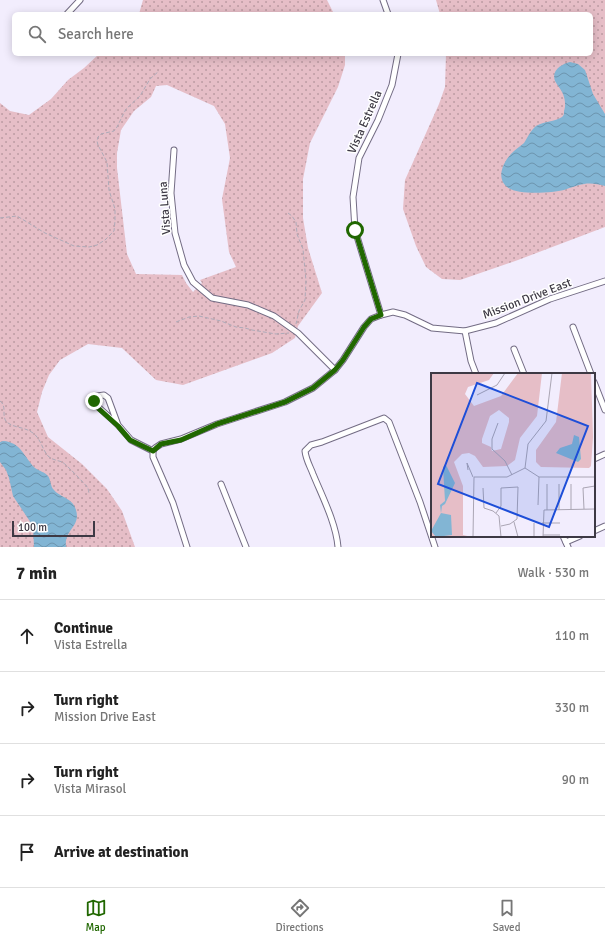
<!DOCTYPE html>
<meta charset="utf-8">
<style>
:root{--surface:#fff;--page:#f2f2f2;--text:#222;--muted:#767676;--line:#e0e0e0;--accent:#206700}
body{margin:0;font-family:Signika,sans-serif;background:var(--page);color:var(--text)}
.scale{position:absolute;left:12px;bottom:10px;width:83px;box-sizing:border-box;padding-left:4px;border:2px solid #3d3944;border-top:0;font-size:11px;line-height:14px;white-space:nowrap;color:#3d3944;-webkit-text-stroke:3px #fff;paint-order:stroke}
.stop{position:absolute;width:12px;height:12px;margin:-9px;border:3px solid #206700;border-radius:50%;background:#fff}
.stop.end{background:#206700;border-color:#fff;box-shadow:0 1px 4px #0008}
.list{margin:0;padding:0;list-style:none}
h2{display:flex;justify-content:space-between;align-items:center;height:52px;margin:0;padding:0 16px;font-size:17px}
h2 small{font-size:13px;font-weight:400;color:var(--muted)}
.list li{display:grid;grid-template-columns:26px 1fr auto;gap:12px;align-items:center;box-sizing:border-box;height:72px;padding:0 16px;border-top:1px solid var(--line)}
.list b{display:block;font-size:15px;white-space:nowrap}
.list p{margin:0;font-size:13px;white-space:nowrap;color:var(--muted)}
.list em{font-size:13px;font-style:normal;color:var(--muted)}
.icon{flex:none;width:22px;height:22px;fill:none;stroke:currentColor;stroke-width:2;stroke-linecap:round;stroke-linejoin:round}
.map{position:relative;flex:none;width:605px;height:547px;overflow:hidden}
.search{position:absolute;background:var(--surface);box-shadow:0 2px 10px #0003;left:12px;right:12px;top:12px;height:44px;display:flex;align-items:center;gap:10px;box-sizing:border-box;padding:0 14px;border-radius:6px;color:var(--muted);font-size:15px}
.sheet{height:340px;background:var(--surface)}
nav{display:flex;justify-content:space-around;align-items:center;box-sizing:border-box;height:56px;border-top:1px solid var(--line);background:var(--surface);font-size:11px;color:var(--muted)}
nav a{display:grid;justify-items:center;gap:2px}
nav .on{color:var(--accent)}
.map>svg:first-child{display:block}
.grass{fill:url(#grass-dots);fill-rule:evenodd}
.water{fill:url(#water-waves)}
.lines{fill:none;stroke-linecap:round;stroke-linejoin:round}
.minor-casing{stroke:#736c84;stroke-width:7}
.path{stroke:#aeaab8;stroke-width:1;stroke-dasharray:4 2;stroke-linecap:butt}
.minor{stroke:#fff;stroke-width:5}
.route{stroke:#206700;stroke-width:5}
.labels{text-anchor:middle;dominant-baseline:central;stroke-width:3;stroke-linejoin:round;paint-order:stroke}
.street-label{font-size:12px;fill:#3d3944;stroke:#fff}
.inset-road{fill:none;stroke:#aaa5b3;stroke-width:1}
.view{fill:#1d4ed8;fill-opacity:0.15;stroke:#1d4ed8;stroke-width:2}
.inset-edge{fill:none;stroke:#3d3944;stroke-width:2}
</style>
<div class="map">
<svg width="605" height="547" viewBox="0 0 605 547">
<defs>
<pattern id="grass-dots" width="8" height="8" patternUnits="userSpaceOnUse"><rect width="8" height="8" fill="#e6bec7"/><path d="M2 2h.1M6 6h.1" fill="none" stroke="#bc9ba3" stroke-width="1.8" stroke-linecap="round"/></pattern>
<pattern id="water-waves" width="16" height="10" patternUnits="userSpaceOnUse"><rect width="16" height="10" fill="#82b5d4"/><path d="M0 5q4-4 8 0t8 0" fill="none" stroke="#6c94ae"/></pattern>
</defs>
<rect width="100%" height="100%" fill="#f2edfd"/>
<g class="grass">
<path d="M143,0H327L334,14H139Z"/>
<path d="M436,0H605V227L518,260L460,280L442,279L426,267L416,246L403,209L405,180L439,104L445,87L446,54H591V14H440Z"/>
<path d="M99,54H345V65L338,87L310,143L303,179V218L308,248L322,293L298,326L295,338L272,353L183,385L156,380L122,348L88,344L60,360L49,375L42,392L37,412L48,437L82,464L107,489L122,511L135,547H0V103L10,111L29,115L51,99L68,80L84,68ZM167,85L214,106L225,124L230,158L222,199L229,252L236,267L200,280L202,283L193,292L186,283L182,275L136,274L127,254L117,168V153L121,130L134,111L151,97L156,86Z"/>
</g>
<g class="water">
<path d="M570,62L578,64L585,70L593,94L605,114V186C598,184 591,183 584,184C577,185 570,188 564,190C551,193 513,196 505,185C496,175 505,159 514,151C517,148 521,146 524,143C528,137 530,131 536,126C544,121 555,122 562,117C564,115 564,114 564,111C566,106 565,99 563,94C561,89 557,85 555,81C551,70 562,64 570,62Z"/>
<path d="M3,441C21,442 24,457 35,468C39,471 45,472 48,476C51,480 50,486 54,490C61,498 73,498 76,510C81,527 64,529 66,547H34L33,526L13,496L9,478L6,470L0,462V442Z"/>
</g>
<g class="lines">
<defs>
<g id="minor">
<path d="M383,0L388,14"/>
<path d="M67,14L80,0"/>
<path d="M174,150L171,193L175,233L184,265L193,282L212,298L248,305L274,316L298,333L335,370"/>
<path d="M381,315L355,230L353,197L359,158L378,120L392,85L398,54"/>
<path d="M573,327L591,374"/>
<path d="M465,331L471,361L476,374"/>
<path d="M514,349L524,374"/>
<path d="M594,382L605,410"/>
<path d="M118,425L108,398L104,395L97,396L95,398L96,405L118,425L131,440L153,451"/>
<path d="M594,459L605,454"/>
<path d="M221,484L246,547"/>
<path d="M594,531L605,526"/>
<path d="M563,536L568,547"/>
<path d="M566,542L580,536"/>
<path d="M187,547L173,503L153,457V451L155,448L161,444L181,439L217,424L285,402L313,388L335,370L343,360L364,327L371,319L381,315L393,312L405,315L432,328L465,331L496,323L550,299L605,281"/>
<path d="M338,547C336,523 322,496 313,474C310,466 306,460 305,451L311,445L322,442L384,418L389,422L420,502L435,547"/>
</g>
</defs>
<use href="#minor" class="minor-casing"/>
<g class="path">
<path d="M288,213L292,216L296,222L297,234L303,249L306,281L305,300L299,311L296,324"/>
<path d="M0,218L17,216L45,233L74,246L89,247L97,245L105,240L114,231L115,221V209L109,190L107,162L98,145L97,141L98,137L101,134L114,131L117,127L126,109L140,96L150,79L159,71"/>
<path d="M176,322L189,317L199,316L221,321L236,327L245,328L252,330L276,334L289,333"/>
<path d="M0,401C8,407 0,417 8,423C15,428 25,427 33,433C41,439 42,449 48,456C52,460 57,460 62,462C65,463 86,485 88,488C88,489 89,492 89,494"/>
</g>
<use href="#minor" class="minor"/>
</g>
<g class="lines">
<path class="route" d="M94,401L98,408L118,426L130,440L153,451L161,444L181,440L217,424L285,402L313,388L335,370L343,360L364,327L371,319L381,315L355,230"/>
</g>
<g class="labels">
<g class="street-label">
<text transform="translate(365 122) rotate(-66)">Vista Estrella</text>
<text transform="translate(165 208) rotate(-94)">Vista Luna</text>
<text transform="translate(527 299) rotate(-21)">Mission Drive East</text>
</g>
</g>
<g transform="translate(431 373)">
<rect width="164" height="164" fill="#f2edfd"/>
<path d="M0,0H63L58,7L37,14L34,21L43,33L70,23L87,0H111L106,43L89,65L84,87L76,93L52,94L44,83L38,80L31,81L23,89L32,113V162L41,164H0ZM68,37L78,45V49L70,76L61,78L60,74L51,70V66L59,43ZM131,0H160L162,64L160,93L158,95L110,94L105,89V77L125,49Z" fill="#e6bec7" fill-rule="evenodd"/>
<path d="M143,62L148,64L150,86L147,89L125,80L129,75L141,71ZM15,92L24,110L14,131L11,133L10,140L20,142L21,162L5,164L0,158L10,140L9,132L14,128L12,94Z" fill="#82b5d4"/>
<path class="inset-road" d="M46,22L66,12L74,0M164,48V65M67,50L61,66V76L74,88L81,102M94,95L97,71L115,48L121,0M37,97L36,90L42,104M116,111V137M128,111V137M140,111V137M52,115L53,135L62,138L68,143L70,164M107,132L108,104M153,136L152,115L164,113M65,140L70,133V115L87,114L86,146L79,151L70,153M83,149L87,164M111,150H129M112,162H129M42,164L43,104H76L94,95L108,104H164M103,164V150M112,164L113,137L164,136"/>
<path class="view" d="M46,10L157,53L118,154L7,111Z"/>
<rect width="164" height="164" class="inset-edge"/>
</g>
</svg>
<div class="scale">100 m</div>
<div class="stop" style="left:355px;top:230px"></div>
<div class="stop end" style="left:94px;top:401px"></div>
<div class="search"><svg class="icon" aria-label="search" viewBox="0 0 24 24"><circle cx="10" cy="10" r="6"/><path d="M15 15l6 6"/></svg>Search here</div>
</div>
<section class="sheet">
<h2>7 min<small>Walk · 530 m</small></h2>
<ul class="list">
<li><svg class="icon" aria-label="ahead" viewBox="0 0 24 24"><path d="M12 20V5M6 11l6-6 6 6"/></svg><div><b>Continue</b><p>Vista Estrella</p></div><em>110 m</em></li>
<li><svg class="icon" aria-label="right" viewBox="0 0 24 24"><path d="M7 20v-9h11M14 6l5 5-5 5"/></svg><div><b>Turn right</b><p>Mission Drive East</p></div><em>330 m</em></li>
<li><svg class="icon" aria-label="right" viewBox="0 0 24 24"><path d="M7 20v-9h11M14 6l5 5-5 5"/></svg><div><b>Turn right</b><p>Vista Mirasol</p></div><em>90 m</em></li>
<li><svg class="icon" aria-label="arrive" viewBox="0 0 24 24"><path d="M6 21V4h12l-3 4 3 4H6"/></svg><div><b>Arrive at destination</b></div></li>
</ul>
</section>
<nav>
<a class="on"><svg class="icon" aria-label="map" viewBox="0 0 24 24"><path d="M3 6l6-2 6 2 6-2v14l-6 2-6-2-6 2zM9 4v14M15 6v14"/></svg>Map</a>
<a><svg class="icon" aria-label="directions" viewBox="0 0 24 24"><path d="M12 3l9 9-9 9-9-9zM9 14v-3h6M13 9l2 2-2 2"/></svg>Directions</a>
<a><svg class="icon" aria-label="saved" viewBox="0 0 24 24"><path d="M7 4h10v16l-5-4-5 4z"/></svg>Saved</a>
</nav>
